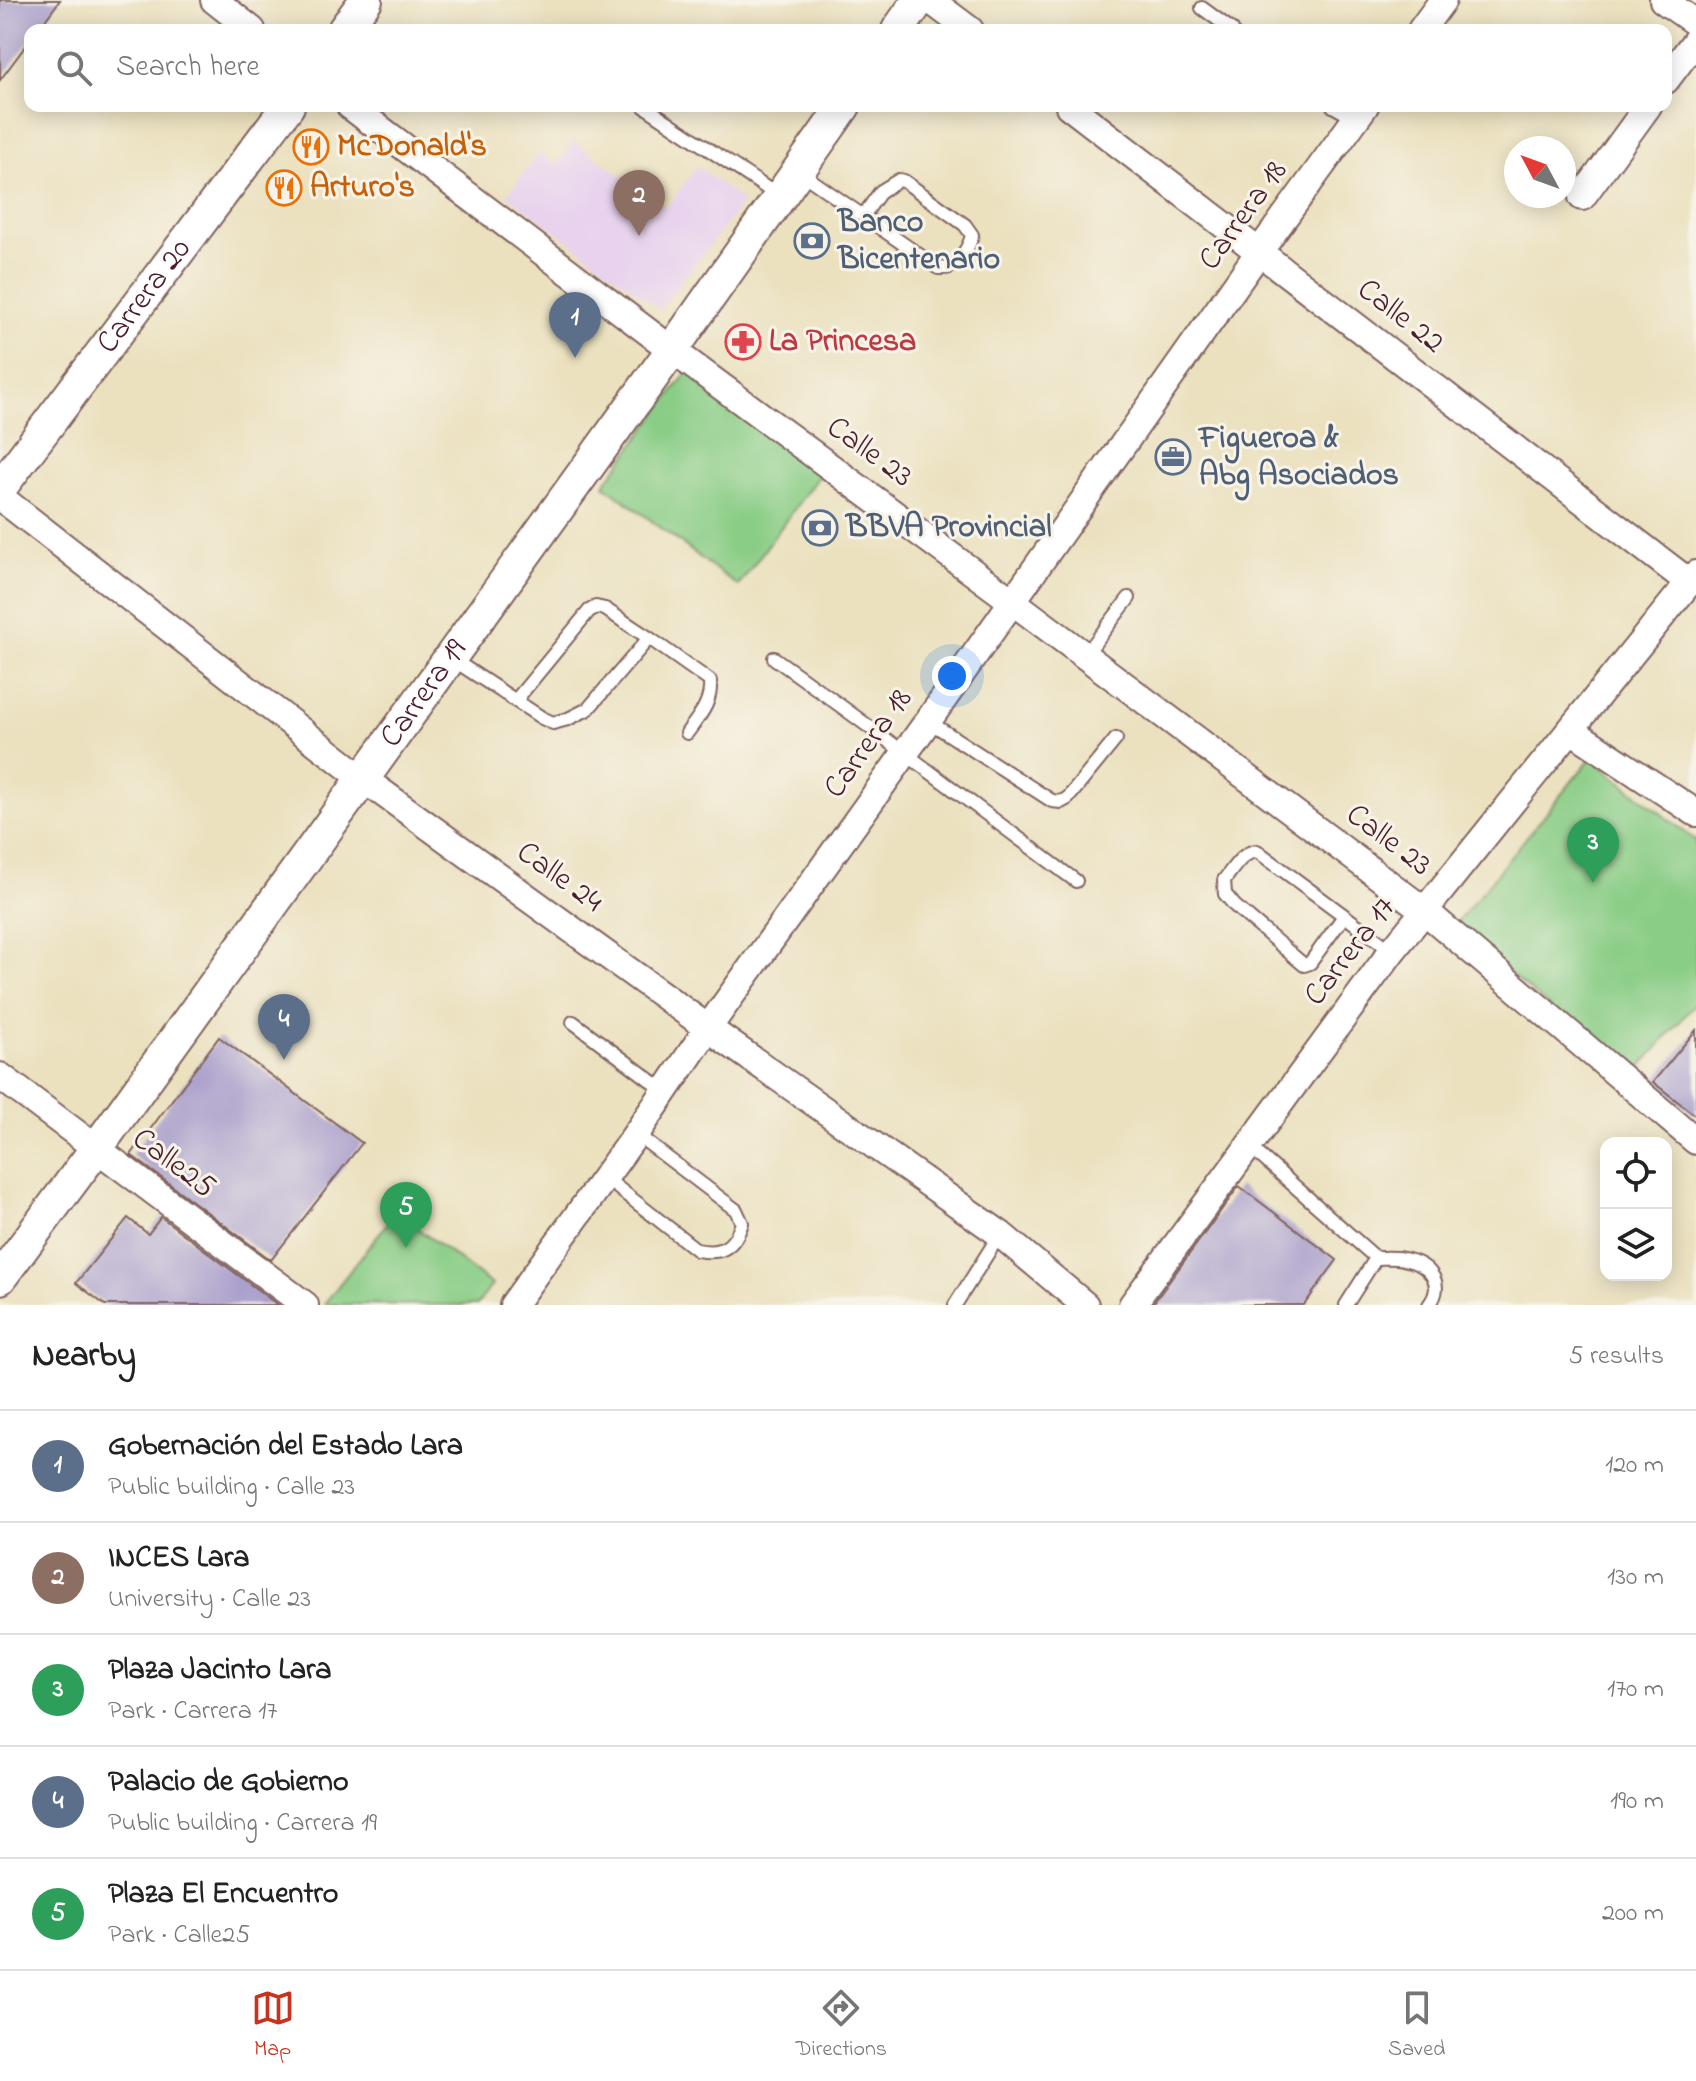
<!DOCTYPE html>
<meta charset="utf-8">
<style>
:root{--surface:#fff;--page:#f2f2f2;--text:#222;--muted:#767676;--line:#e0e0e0;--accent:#c8321e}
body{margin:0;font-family:"Indie Flower",sans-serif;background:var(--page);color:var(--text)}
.controls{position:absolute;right:24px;bottom:24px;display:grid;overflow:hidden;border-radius:16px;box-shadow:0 4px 20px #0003}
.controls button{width:72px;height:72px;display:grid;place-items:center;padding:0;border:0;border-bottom:2px solid var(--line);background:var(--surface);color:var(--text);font:40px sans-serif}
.compass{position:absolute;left:1504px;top:136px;width:72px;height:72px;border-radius:50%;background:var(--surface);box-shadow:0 4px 20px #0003;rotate:311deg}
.you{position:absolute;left:952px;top:676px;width:28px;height:28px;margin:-20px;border:6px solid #fff;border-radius:50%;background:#1a73e8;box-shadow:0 0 0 12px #1a73e833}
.badge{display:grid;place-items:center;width:52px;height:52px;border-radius:50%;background:var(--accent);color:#fff;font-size:26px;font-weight:700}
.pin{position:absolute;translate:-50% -66px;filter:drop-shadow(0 2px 4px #0008)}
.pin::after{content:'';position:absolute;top:42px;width:28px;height:24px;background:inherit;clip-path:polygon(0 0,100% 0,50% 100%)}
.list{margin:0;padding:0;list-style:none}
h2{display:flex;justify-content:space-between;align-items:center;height:104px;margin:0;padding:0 32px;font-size:34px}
h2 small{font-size:26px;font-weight:400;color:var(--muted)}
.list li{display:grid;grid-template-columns:52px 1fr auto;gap:24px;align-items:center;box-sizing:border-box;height:112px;padding:0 32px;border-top:2px solid var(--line)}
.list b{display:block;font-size:30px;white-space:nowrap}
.list p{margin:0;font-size:26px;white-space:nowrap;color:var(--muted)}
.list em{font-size:26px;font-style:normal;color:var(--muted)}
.icon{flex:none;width:44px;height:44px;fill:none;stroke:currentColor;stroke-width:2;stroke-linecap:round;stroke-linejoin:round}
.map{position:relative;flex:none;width:1696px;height:1305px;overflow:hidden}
.search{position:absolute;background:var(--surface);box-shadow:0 4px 20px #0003;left:24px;right:24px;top:24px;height:88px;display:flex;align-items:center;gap:20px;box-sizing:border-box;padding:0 28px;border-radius:16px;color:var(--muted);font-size:30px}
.sheet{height:664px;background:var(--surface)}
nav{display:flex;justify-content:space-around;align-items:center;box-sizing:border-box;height:112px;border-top:2px solid var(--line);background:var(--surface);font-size:22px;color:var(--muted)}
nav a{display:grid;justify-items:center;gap:4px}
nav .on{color:var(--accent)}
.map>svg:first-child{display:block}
.built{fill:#e8d2ee}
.green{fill:#8acd86;stroke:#6a7658;stroke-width:2}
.building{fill:#aaa0cc}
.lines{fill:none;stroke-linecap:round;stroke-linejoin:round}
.service-casing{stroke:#82635f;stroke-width:16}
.minor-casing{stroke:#82635f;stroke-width:30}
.tertiary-casing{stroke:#82635f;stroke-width:36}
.service{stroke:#fff;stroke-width:12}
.minor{stroke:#fff;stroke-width:26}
.tertiary{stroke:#fff;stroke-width:32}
.labels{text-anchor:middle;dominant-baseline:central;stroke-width:6;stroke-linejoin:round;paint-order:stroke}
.food-label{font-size:32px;font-weight:bold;fill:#c56008;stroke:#f7f3e8;text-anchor:start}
.street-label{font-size:32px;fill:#4a1f2b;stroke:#f7f3e8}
.service-label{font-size:32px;font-weight:bold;fill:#4e5e75;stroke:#f7f3e8;text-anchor:start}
.health-label{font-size:32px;font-weight:bold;fill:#be3a42;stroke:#f7f3e8;text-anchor:start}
</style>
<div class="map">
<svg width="1696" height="1305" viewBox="0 0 1696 1305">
<rect width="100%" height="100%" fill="#f7f3e8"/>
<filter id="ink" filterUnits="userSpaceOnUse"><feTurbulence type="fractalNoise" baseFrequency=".0125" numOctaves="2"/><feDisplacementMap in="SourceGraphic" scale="16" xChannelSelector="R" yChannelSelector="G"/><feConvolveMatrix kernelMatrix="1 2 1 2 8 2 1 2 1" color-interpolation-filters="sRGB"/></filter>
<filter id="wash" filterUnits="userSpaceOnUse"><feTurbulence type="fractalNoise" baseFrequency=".006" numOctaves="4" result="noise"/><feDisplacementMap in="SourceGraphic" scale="32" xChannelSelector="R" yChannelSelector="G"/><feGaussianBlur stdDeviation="1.8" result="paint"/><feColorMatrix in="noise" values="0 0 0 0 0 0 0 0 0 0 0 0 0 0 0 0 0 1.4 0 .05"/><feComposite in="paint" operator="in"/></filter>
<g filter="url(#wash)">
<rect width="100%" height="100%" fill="#ebe1bf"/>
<path class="built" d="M574,141L666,208L697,166L743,202L660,309L507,195L539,153L556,165Z"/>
<g class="green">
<path d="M689,370L822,471L738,586L604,485Z"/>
<path d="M1591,758L1696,841V1003L1632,1077L1454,926Z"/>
<path d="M396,1212L492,1285L477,1305L324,1304Z"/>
</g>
<g id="blocks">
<g class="building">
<path d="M0,0H60L38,30H30V40L0,80Z"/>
<path d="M1696,1030V1116L1653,1082Z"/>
<path d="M219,1037L362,1143L271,1260L131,1155Z"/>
<path d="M1239,1186L1337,1260L1304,1305H1152Z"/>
<path d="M161,1217L278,1305H105L76,1283L128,1218L148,1234Z"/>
</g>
</g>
</g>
<g filter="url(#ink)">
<use href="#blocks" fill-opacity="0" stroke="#82635f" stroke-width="2"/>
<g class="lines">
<defs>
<g id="service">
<path d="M1202,8L1232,30"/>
<path d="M644,106L780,197"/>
<path d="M1333,106L1356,119"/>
<path d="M801,173L938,268C944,268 947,269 952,266C961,260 970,245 972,235L965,225L904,181L899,180L881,191L863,216"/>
<path d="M649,638L710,681C712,703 699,716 687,733"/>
<path d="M1086,657L1093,645L1129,598"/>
<path d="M774,658C876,730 975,806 1076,881"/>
<path d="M452,659L542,718L553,723L568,719L588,709L649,638L605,609L596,607L589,611L516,700"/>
<path d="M928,721L1052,801L1061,802L1068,798L1116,739"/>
<path d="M1344,916L1310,963L1304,965L1235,906L1225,894L1224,880C1233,869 1242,852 1257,851L1392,951"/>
<path d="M573,1022L665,1091"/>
<path d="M1248,1145L1376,1258C1385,1258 1395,1257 1403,1259C1427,1263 1447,1282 1429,1305"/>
<path d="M604,1177L697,1250C722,1255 734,1247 742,1223L736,1210L636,1134"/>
<path d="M955,1305L1000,1234"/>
<path d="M1346,1305L1376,1258"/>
</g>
<g id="minor">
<path d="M214,0L252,30"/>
<path d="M930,0L970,30"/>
<path d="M1663,0L1696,23"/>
<path d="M1421,30L1443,0"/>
<path d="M1666,80L1696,40"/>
<path d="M350,106L672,350L1012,601L1425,911L1696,1141"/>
<path d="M1069,106L1690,583"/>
<path d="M1582,197L1648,106"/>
<path d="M0,497L362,778L708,1028L1000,1234L1085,1305"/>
<path d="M1571,730L1696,813"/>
<path d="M0,1076L305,1305"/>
<path d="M513,1305L636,1134L708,1028L928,721L1259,252L1365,106"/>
<path d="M1132,1305L1392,951L1696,574"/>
</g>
<g id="tertiary">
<path d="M344,30L366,0"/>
<path d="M898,30L919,0"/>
<path id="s1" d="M0,488L288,106"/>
<path id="s2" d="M0,1278L96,1149L672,350L844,106"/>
</g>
</defs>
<use href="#service" class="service-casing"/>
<use href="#minor" class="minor-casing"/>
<use href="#tertiary" class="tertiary-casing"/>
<use href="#service" class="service"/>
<use href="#minor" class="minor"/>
<use href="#tertiary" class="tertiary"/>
</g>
</g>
<defs>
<symbol id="restaurant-ring" viewBox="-11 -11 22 22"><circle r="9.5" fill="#f7f3e8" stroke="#e8710a" stroke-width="1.5"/><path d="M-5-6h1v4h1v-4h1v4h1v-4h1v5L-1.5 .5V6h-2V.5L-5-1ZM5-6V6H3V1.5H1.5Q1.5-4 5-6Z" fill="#e8710a"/></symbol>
<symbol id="bank-ring" viewBox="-11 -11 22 22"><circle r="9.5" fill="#f7f3e8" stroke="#5c6f8a" stroke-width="1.5"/><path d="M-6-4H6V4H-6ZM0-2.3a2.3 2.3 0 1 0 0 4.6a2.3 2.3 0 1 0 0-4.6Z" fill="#5c6f8a"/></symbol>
<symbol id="pharmacy-ring" viewBox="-11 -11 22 22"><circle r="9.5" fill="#f7f3e8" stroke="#e0444e" stroke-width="1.5"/><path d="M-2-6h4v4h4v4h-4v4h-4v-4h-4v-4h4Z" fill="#e0444e"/></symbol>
<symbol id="office-ring" viewBox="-11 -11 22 22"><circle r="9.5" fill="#f7f3e8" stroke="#5c6f8a" stroke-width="1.5"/><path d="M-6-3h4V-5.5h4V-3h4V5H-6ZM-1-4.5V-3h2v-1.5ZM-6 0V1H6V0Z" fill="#5c6f8a"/></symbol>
</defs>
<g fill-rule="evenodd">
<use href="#restaurant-ring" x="291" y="127" width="40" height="40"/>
<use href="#restaurant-ring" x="264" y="168" width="40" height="40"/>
<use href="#bank-ring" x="792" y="221" width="40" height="40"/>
<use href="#pharmacy-ring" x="723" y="322" width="40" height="40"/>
<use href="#office-ring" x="1153" y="437" width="40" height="40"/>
<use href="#bank-ring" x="800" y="508" width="40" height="40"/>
</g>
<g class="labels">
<g class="food-label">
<text x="337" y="147">McDonald's</text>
<text x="310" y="188">Arturo's</text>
</g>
<g class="street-label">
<text transform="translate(1244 216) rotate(-54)">Carrera 18</text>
<text stroke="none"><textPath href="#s1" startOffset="240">Carrera 20</textPath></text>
<text transform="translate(1400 317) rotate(38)">Calle 22</text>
<text transform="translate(869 453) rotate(36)">Calle 23</text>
<text stroke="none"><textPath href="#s2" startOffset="722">Carrera 19</textPath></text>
<text transform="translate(869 744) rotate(-54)">Carrera 18</text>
<text transform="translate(1388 841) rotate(37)">Calle 23</text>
<text transform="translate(559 878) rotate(36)">Calle 24</text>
<text transform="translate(1351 952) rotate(-52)">Carrera 17</text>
<text transform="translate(173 1164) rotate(37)">Calle25</text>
</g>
<g class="service-label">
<text x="838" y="223">Banco<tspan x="838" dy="37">Bicentenario</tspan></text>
<text x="1199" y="439">Figueroa &amp;<tspan x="1199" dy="37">Abg Asociados</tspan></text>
<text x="846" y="528">BBVA Provincial</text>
</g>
<g class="health-label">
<text x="769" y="342">La Princesa</text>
</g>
</g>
</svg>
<div class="controls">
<button><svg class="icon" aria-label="locate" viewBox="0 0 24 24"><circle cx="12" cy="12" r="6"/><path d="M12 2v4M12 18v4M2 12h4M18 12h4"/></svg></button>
<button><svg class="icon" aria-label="layers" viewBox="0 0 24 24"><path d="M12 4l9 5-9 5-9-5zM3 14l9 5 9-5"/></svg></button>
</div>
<svg class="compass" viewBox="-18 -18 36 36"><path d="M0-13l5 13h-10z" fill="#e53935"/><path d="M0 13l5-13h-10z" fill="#767676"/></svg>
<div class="you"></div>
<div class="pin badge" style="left:575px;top:358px;background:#5c6f8a">1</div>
<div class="pin badge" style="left:639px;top:236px;background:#8d6e63">2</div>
<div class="pin badge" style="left:1593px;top:883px;background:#2e9e5b">3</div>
<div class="pin badge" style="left:284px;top:1060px;background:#5c6f8a">4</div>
<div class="pin badge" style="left:406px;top:1248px;background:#2e9e5b">5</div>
<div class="search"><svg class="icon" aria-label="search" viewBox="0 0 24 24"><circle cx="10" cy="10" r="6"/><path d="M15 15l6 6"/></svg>Search here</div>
</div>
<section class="sheet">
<h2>Nearby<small>5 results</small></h2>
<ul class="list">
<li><span class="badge" style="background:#5c6f8a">1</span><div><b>Gobernación del Estado Lara</b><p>Public building · Calle 23</p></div><em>120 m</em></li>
<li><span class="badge" style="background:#8d6e63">2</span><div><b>INCES Lara</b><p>University · Calle 23</p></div><em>130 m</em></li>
<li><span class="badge" style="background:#2e9e5b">3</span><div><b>Plaza Jacinto Lara</b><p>Park · Carrera 17</p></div><em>170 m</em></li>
<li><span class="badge" style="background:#5c6f8a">4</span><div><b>Palacio de Gobierno</b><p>Public building · Carrera 19</p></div><em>190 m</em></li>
<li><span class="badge" style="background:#2e9e5b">5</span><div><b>Plaza El Encuentro</b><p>Park · Calle25</p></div><em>200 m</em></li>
</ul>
</section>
<nav>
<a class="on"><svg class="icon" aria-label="map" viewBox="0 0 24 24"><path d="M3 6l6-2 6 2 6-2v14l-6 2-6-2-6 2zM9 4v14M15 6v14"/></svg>Map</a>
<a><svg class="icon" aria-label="directions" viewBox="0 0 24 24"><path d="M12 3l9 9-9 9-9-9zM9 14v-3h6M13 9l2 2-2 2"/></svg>Directions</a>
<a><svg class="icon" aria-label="saved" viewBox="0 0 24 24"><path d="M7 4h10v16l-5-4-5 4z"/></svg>Saved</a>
</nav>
